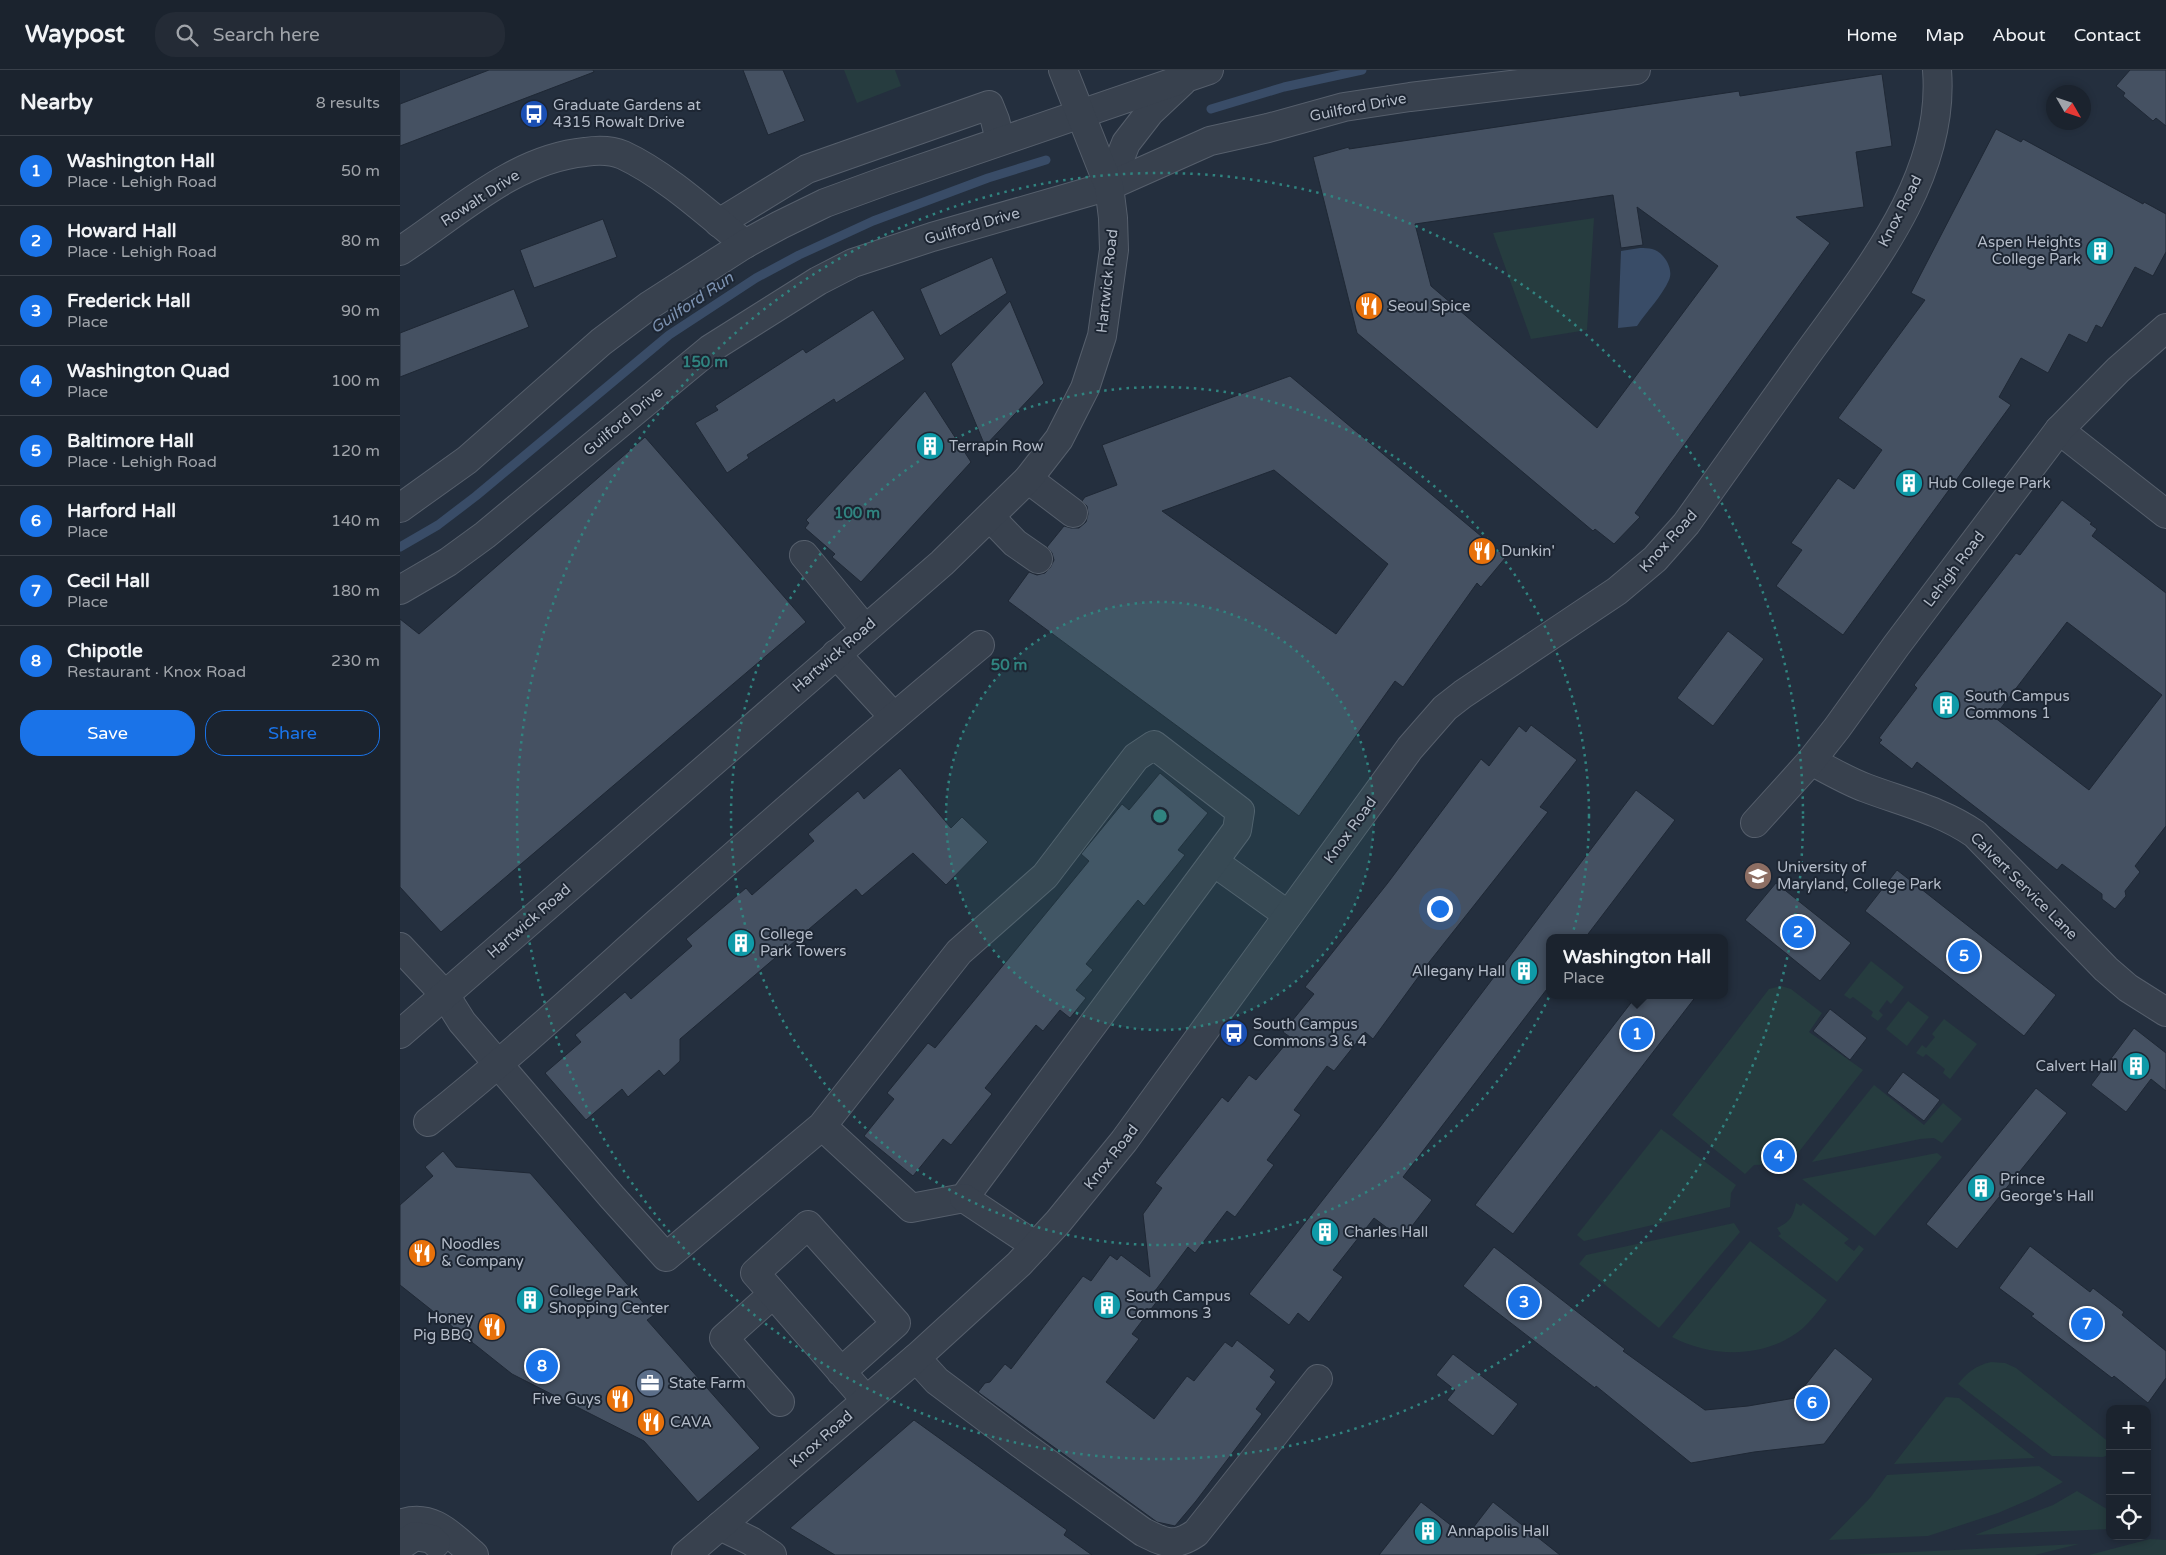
<!DOCTYPE html>
<meta charset="utf-8">
<style>
:root{--surface:#1b232e;--page:#242b36;--text:#f1f3f6;--muted:#a0a4aa;--line:#39404a;--accent:#1a73e8}
body{margin:0;font-family:"Varela Round",sans-serif;background:var(--page);color:var(--text)}
.controls{position:absolute;right:15px;bottom:15px;display:grid;overflow:hidden;border-radius:10px;box-shadow:0 2px 8px #0003}
.controls button{width:45px;height:45px;display:grid;place-items:center;padding:0;border:0;border-bottom:1px solid var(--line);background:var(--surface);color:var(--text);font:25px sans-serif}
.compass{position:absolute;left:1646px;top:15px;width:45px;height:45px;border-radius:50%;background:var(--surface);box-shadow:0 2px 8px #0003;rotate:129deg}
.you{position:absolute;left:1039px;top:838px;width:18px;height:18px;margin:-12px;border:4px solid #fff;border-radius:50%;background:#1a73e8;box-shadow:0 0 0 8px #1a73e833}
.badge{display:grid;place-items:center;width:32px;height:32px;border-radius:50%;background:var(--accent);color:#fff;font-size:16px;font-weight:700}
.pin{position:absolute;translate:-50% -50%;border:2px solid #fff;box-shadow:0 1px 5px #0006}
.popup{position:absolute;left:1146px;top:864px;width:182px;height:65px;box-sizing:border-box;display:grid;place-content:center;border-radius:10px;background:var(--surface);filter:drop-shadow(0 1px 4px #0005);font-size:16px;white-space:nowrap;color:var(--muted)}
.popup b{font-size:19px;color:var(--text)}
.popup::after{content:'';position:absolute;left:50%;top:100%;margin-left:-10px;border:10px solid transparent;border-top-color:var(--surface)}
.list{margin:0;padding:0;list-style:none}
h2{display:flex;justify-content:space-between;align-items:center;height:65px;margin:0;padding:0 20px;font-size:21px}
h2 small{font-size:16px;font-weight:400;color:var(--muted)}
.list li{display:grid;grid-template-columns:32px 1fr auto;gap:15px;align-items:center;box-sizing:border-box;height:70px;padding:0 20px;border-top:1px solid var(--line)}
.list b{display:block;font-size:19px;white-space:nowrap}
.list p{margin:0;font-size:16px;white-space:nowrap;color:var(--muted)}
.list em{font-size:16px;font-style:normal;color:var(--muted)}
.actions{display:flex;gap:10px;padding:15px 20px}
.actions a{flex:1;padding:11px 0;border:1px solid var(--accent);border-radius:20px;text-align:center;font-size:18px;color:var(--accent)}
.actions .main{background:var(--accent);color:#fff}
.icon{flex:none;width:28px;height:28px;fill:none;stroke:currentColor;stroke-width:2;stroke-linecap:round;stroke-linejoin:round}
.map{position:relative;flex:none;width:1766px;height:1485px;overflow:hidden}
header{display:flex;align-items:center;gap:30px;box-sizing:border-box;height:70px;padding:0 25px;background:var(--surface);border-bottom:1px solid var(--line)}
header strong{font-size:24px}
nav{display:flex;gap:28px;margin-inline-start:auto;font-size:18px}
.search{width:350px;height:45px;background:var(--page);display:flex;align-items:center;gap:12px;box-sizing:border-box;padding:0 18px;border-radius:20px;color:var(--muted);font-size:19px}
main{display:flex}
aside{flex:1;background:var(--surface)}
.map>svg:first-child{display:block}
.green{fill:#263c3f}
.water{fill:#394c67}
.lines{fill:none;stroke-linecap:round;stroke-linejoin:round}
.stream{stroke:#394c67;stroke-width:9}
.building{fill:#455162;stroke:#1f2835;fill-rule:evenodd}
.minor-casing{stroke:#565f6c;stroke-width:30}
.minor{stroke:#38414e;stroke-width:28}
.ring{fill:none;stroke:#308480;stroke-width:2.5;stroke-dasharray:2.5 5}
.labels{text-anchor:middle;dominant-baseline:central;stroke-width:4;stroke-linejoin:round;paint-order:stroke}
.poi-label{font-size:15px;fill:#b4bcc9;stroke:#1d2633;text-anchor:start}
.street-label{font-size:15px;fill:#b4bcc9;stroke:#1d2633}
.water-label{font-size:16px;font-style:italic;fill:#7c92b1;stroke:#1d2633}
.centre{fill:#308480;stroke:#1d2633;stroke-width:2.5}
.ring-label{font-size:15px;text-anchor:middle;font-weight:bold;fill:#308480;stroke:#1d2633;stroke-width:4;stroke-linejoin:round;paint-order:stroke}
</style>
<header>
<strong>Waypost</strong>
<div class="search"><svg class="icon" aria-label="search" viewBox="0 0 24 24"><circle cx="10" cy="10" r="6"/><path d="M15 15l6 6"/></svg>Search here</div>
<nav><a>Home</a><a>Map</a><a>About</a><a>Contact</a></nav>
</header>
<main>
<aside>
<h2>Nearby<small>8 results</small></h2>
<ul class="list">
<li><span class="badge">1</span><div><b>Washington Hall</b><p>Place · Lehigh Road</p></div><em>50 m</em></li>
<li><span class="badge">2</span><div><b>Howard Hall</b><p>Place · Lehigh Road</p></div><em>80 m</em></li>
<li><span class="badge">3</span><div><b>Frederick Hall</b><p>Place</p></div><em>90 m</em></li>
<li><span class="badge">4</span><div><b>Washington Quad</b><p>Place</p></div><em>100 m</em></li>
<li><span class="badge">5</span><div><b>Baltimore Hall</b><p>Place · Lehigh Road</p></div><em>120 m</em></li>
<li><span class="badge">6</span><div><b>Harford Hall</b><p>Place</p></div><em>140 m</em></li>
<li><span class="badge">7</span><div><b>Cecil Hall</b><p>Place</p></div><em>180 m</em></li>
<li><span class="badge">8</span><div><b>Chipotle</b><p>Restaurant · Knox Road</p></div><em>230 m</em></li>
</ul>
<div class="actions"><a class="main">Save</a><a>Share</a></div>
</aside>
<div class="map">
<svg width="1766" height="1485" viewBox="0 0 1766 1485">
<rect width="100%" height="100%" fill="#242f3e"/>
<g class="green">
<path d="M444,0H495L501,16L457,33Z"/>
<path d="M1194,148L1187,260L1131,269L1093,163Z"/>
<path d="M1471,891L1504,917L1491,934L1487,930L1479,941L1483,945L1478,951L1471,946L1473,942L1453,927L1450,929L1444,925Z"/>
<path d="M1381,916L1391,919L1422,943L1409,962L1463,1000L1387,1097L1381,1094L1354,1095L1345,1104L1272,1045L1369,919Z"/>
<path d="M1508,931L1529,947L1507,976L1486,959Z"/>
<path d="M1544,949L1577,974L1550,1009L1543,1003L1545,999L1526,984L1523,987L1516,983L1522,975L1526,978L1535,967L1532,964Z"/>
<path d="M1474,1015L1524,1055L1543,1033L1562,1049L1542,1073L1534,1068L1520,1069L1412,1092Z"/>
<path d="M1261,1059L1336,1115L1331,1123L1330,1137L1184,1171L1177,1165Z"/>
<path d="M1537,1083L1542,1087L1475,1166L1402,1109Z"/>
<path d="M1396,1133L1401,1136L1403,1133L1449,1169L1444,1173L1454,1181L1459,1175L1464,1179L1437,1212L1378,1166L1381,1164L1377,1158C1390,1152 1393,1147 1396,1133Z"/>
<path d="M1334,1153L1340,1162L1259,1258L1179,1194L1186,1185Z"/>
<path d="M1350,1171L1427,1230C1419,1240 1411,1251 1402,1259C1365,1289 1312,1288 1272,1267Z"/>
<path d="M1591,1292L1605,1293L1616,1298L1710,1373L1708,1385L1703,1387L1652,1386L1558,1314C1568,1302 1575,1296 1591,1292Z"/>
<path d="M1546,1327L1559,1328L1635,1388L1494,1394Z"/>
<path d="M1639,1396L1663,1412L1633,1428L1598,1443L1528,1466L1429,1470L1470,1428L1487,1405Z"/>
<path d="M1677,1421L1710,1441V1459L1575,1465L1653,1435Z"/>
<path d="M1750,1469L1766,1470V1485H1689Z"/>
<path d="M1679,1474L1635,1485H1448Z"/>
</g>
<path class="water" d="M1240,178C1244,178 1249,178 1252,179C1264,182 1274,199 1269,210C1262,226 1247,241 1237,256L1218,258L1221,181Z"/>
<g class="lines">
<g class="stream">
<path d="M811,39L884,17L962,0"/>
<path d="M0,477L38,455L76,426L269,265L356,208L399,185L473,151L588,108L646,90"/>
</g>
</g>
<g class="building">
<path d="M89,0H193L194,2L0,76V34Z"/>
<path d="M343,0H383L405,51L368,65Z"/>
<path d="M1730,0H1766V56L1756,48L1753,51L1723,26L1725,23L1716,16Z"/>
<path d="M1482,4L1492,76L1456,82L1464,137L1396,147L1430,173L1235,443L1240,447L1214,474L1195,459L1193,461L957,263L913,87L949,77V79L1339,21L1340,26ZM1213,125L1221,178L1243,175L1237,137L1318,196L1197,358L1031,216L1015,154Z"/>
<path d="M1596,59L1621,72L1623,69L1743,134L1744,132L1766,144V182L1753,206L1735,197L1702,258L1696,255L1687,273L1669,264L1648,303L1621,288L1599,327L1611,335L1443,565L1376,516L1402,480L1391,473L1438,408L1454,419L1482,380L1438,348L1525,230L1511,223Z"/>
<path d="M203,149L217,187L134,218L120,180Z"/>
<path d="M592,187L607,223L540,266L520,219Z"/>
<path d="M114,219L129,257L0,307V263Z"/>
<path d="M610,231L644,313L585,376L551,294Z"/>
<path d="M473,240L505,289L436,333L434,329L347,385L349,388L327,403L295,353L318,340L315,336L403,279L406,283Z"/>
<path d="M890,306L1106,487L1081,517L1077,513L1003,617L995,611L899,746L608,531L629,502L637,505L645,503L650,498L654,490L652,483L647,477L664,456L671,458H679L686,452L688,444L687,436L682,431L685,427L717,415L702,375ZM874,400L988,494L936,564L762,441Z"/>
<path d="M525,321L571,392L461,512L432,487L435,484L405,458L409,453L406,450Z"/>
<path d="M245,367L406,552L41,862L0,817V549L19,564Z"/>
<path d="M1662,430L1692,453L1690,454L1697,459L1692,466L1766,523V756L1735,796L1740,802L1725,821L1726,826L1715,839L1702,829V824L1662,794L1657,800L1517,692L1512,699L1479,673L1482,670L1479,668L1517,618L1514,615L1616,483L1620,485ZM1667,552L1762,625L1689,720L1594,647Z"/>
<path d="M1328,561L1364,589L1313,656L1277,628Z"/>
<path d="M1131,655L1177,690L1140,737L1148,742L1030,891L973,969L965,962L934,1001L927,996L894,1040L901,1045L867,1090L874,1095L835,1147L827,1141L795,1183L788,1177L755,1221L761,1226L732,1264L739,1269L706,1312L754,1349L787,1306L794,1311L825,1272L832,1277L837,1270L875,1300L870,1307L876,1312L856,1339L862,1344L796,1431L775,1456L757,1452L578,1322L585,1313L590,1312L605,1294L611,1299L683,1206L691,1211L710,1185L717,1190L721,1185L750,1207L743,1144L762,1118L755,1113L822,1027L828,1032L849,1005L856,1010L885,975L890,967L883,962L914,924L905,917L987,814L1081,689L1089,696L1119,656L1126,662Z"/>
<path d="M500,698L551,758L562,747L588,772L546,815L513,783L462,826L456,819L280,969V991L264,1006L259,1000L228,1027L222,1019L186,1050L145,1003L181,972L175,965L225,922L231,929L292,876L286,869L346,818L352,825L414,771L408,764L458,721L464,729Z"/>
<path d="M760,703L808,743L778,780L785,785L744,836L738,830L686,894L693,900L676,920L686,928L670,948L660,940L643,961L636,955L585,1018L592,1024L551,1075L543,1069L513,1106L464,1066L494,1029L487,1023L528,973L535,978L689,791L681,784L722,734L729,740Z"/>
<path d="M1236,720L1275,750L1185,868H1150V915L1003,1107L1032,1130L1002,1169L974,1148L933,1200L943,1207L909,1252L898,1243L889,1255L849,1224L980,1057Z"/>
<path d="M1497,800L1656,925L1624,966L1465,841Z"/>
<path d="M1376,813L1451,873L1420,911L1345,850Z"/>
<path d="M1237,925H1297L1113,1164L1075,1135Z"/>
<path d="M1430,939L1467,968L1450,990L1413,961Z"/>
<path d="M1734,958L1766,983V1021L1751,1009L1726,1042L1691,1015Z"/>
<path d="M1503,1002L1540,1030L1524,1051L1487,1023Z"/>
<path d="M1636,1018L1667,1043L1557,1179L1526,1154Z"/>
<path d="M43,1081L56,1097L130,1103L254,1245L247,1250L360,1378L298,1432L244,1371L112,1304L0,1215V1135L33,1106L25,1097Z"/>
<path d="M1630,1176L1690,1222L1693,1218L1724,1242L1722,1245L1766,1281V1308L1748,1333L1714,1306L1712,1308L1631,1246L1634,1244L1599,1218Z"/>
<path d="M1094,1177L1225,1279L1223,1281L1305,1340L1348,1336L1395,1328L1435,1278L1473,1309L1424,1374L1354,1382L1291,1393L1196,1316L1195,1318L1063,1216Z"/>
<path d="M1053,1284L1118,1334L1093,1366L1047,1330L1055,1320L1036,1305Z"/>
<path d="M514,1350L667,1460L664,1465L692,1485H435L390,1458Z"/>
<path d="M1021,1432L1066,1467L1093,1432L1160,1485H979Z"/>
</g>
<g class="lines">
<defs>
<g id="minor">
<path d="M709,116L726,73L750,42L782,12"/>
<path d="M319,153L407,99L589,35L595,50L600,70"/>
<path d="M0,181C58,143 114,89 185,82C197,80 211,80 223,85C266,105 308,144 345,174"/>
<path d="M1659,360L1766,444"/>
<path d="M628,409L673,443"/>
<path d="M0,438L67,390L201,272L250,235L345,174L380,155L425,133L485,111L809,0"/>
<path d="M590,447L615,473L638,489"/>
<path d="M404,485L465,559"/>
<path d="M0,520L48,492L85,465L310,279L418,211L453,193L532,167L709,116L810,71L868,58L944,37L1010,27L1236,0"/>
<path d="M436,584L494,647"/>
<path d="M1411,691C1429,700 1447,711 1466,718C1503,732 1542,741 1575,764L1706,899L1728,918L1766,942"/>
<path d="M1355,753L1411,691L1437,658L1496,576L1659,360L1718,300L1766,258"/>
<path d="M814,792L888,845"/>
<path d="M0,877L45,925L62,952L212,1127L266,1187L422,1056L511,1138L564,1128L837,760L840,741L754,675L736,687L645,806L559,882L422,1056"/>
<path d="M0,964L542,493L628,409L659,369L685,318L702,266L714,180L713,148L709,116L663,0"/>
<path d="M28,1052C107,989 181,921 256,854C363,760 470,666 580,575"/>
<path d="M564,1128L636,1176"/>
<path d="M373,1224L324,1268L380,1332"/>
<path d="M516,1288L537,1311L621,1374L743,1462C765,1473 774,1478 796,1463L918,1309"/>
<path d="M441,1302L496,1253L408,1155L355,1203L466,1330"/>
<path d="M0,1454C32,1442 52,1466 74,1485"/>
<path d="M320,1456L351,1471L372,1485"/>
<path d="M0,1476L15,1466L32,1469L36,1473"/>
<path d="M286,1485L516,1288L619,1194L658,1152L724,1071L1010,678L1045,638L1063,624L1217,521L1255,489L1286,454C1325,399 1364,345 1403,290C1463,206 1546,111 1537,0"/>
</g>
</defs>
<use href="#minor" class="minor-casing"/>
<use href="#minor" class="minor"/>
</g>
<circle cx="760" cy="746" r="214" fill="#308480" fill-opacity=".12"/>
<g class="ring">
<circle cx="760" cy="746" r="214"/>
<circle cx="760" cy="746" r="429"/>
<circle cx="760" cy="746" r="643"/>
</g>
<defs>
<symbol id="bus-disc" viewBox="-11 -11 22 22"><circle r="9.5" fill="#1a4fb4" stroke="#1d2633"/><path d="M-5-6H5V4H4V6H2V4H-2V6H-4V4H-5ZM-3.5-4V0h7V-4ZM-3.5 1.2v1.5H-2V1.2ZM2 1.2v1.5H3.5V1.2Z" fill="#fff"/></symbol>
<symbol id="building-disc" viewBox="-11 -11 22 22"><circle r="9.5" fill="#0f9aa8" stroke="#1d2633"/><path d="M-4-6H4V6H1V3H-1V6H-4ZM-2.5-4.3h1.7v1.8h-1.7ZM.8-4.3h1.7v1.8H.8ZM-2.5-1h1.7V.8h-1.7ZM.8-1h1.7V.8H.8Z" fill="#fff"/></symbol>
<symbol id="restaurant-disc" viewBox="-11 -11 22 22"><circle r="9.5" fill="#e8710a" stroke="#1d2633"/><path d="M-5-6h1v4h1v-4h1v4h1v-4h1v5L-1.5 .5V6h-2V.5L-5-1ZM5-6V6H3V1.5H1.5Q1.5-4 5-6Z" fill="#fff"/></symbol>
<symbol id="university-disc" viewBox="-11 -11 22 22"><circle r="9.5" fill="#8d6e63" stroke="#1d2633"/><path d="M0-5L7-2L0 1L-7-2ZM-4 1L0 2.5L4 1V4Q0 6-4 4Z" fill="#fff"/></symbol>
<symbol id="office-disc" viewBox="-11 -11 22 22"><circle r="9.5" fill="#5c6f8a" stroke="#1d2633"/><path d="M-6-3h4V-5.5h4V-3h4V5H-6ZM-1-4.5V-3h2v-1.5ZM-6 0V1H6V0Z" fill="#fff"/></symbol>
</defs>
<g fill-rule="evenodd">
<use href="#bus-disc" x="118" y="28" width="32" height="32"/>
<use href="#building-disc" x="1684" y="165" width="32" height="32"/>
<use href="#restaurant-disc" x="953" y="220" width="32" height="32"/>
<use href="#building-disc" x="514" y="360" width="32" height="32"/>
<use href="#building-disc" x="1493" y="397" width="32" height="32"/>
<use href="#restaurant-disc" x="1066" y="465" width="32" height="32"/>
<use href="#building-disc" x="1530" y="619" width="32" height="32"/>
<use href="#university-disc" x="1342" y="790" width="32" height="32"/>
<use href="#building-disc" x="325" y="857" width="32" height="32"/>
<use href="#building-disc" x="1108" y="885" width="32" height="32"/>
<use href="#bus-disc" x="818" y="947" width="32" height="32"/>
<use href="#building-disc" x="1720" y="980" width="32" height="32"/>
<use href="#building-disc" x="1565" y="1102" width="32" height="32"/>
<use href="#building-disc" x="909" y="1146" width="32" height="32"/>
<use href="#restaurant-disc" x="6" y="1167" width="32" height="32"/>
<use href="#building-disc" x="114" y="1214" width="32" height="32"/>
<use href="#building-disc" x="691" y="1219" width="32" height="32"/>
<use href="#restaurant-disc" x="76" y="1241" width="32" height="32"/>
<use href="#office-disc" x="234" y="1297" width="32" height="32"/>
<use href="#restaurant-disc" x="204" y="1313" width="32" height="32"/>
<use href="#restaurant-disc" x="235" y="1336" width="32" height="32"/>
<use href="#building-disc" x="1012" y="1445" width="32" height="32"/>
</g>
<g class="labels">
<g class="poi-label">
<text x="153" y="35">Graduate Gardens at<tspan x="153" dy="17">4315 Rowalt Drive</tspan></text>
<text x="1681" y="172" text-anchor="end">Aspen Heights<tspan x="1681" dy="17">College Park</tspan></text>
<text x="988" y="236">Seoul Spice</text>
<text x="549" y="376">Terrapin Row</text>
<text x="1528" y="413">Hub College Park</text>
<text x="1101" y="481">Dunkin'</text>
<text x="1565" y="626">South Campus<tspan x="1565" dy="17">Commons 1</tspan></text>
<text x="1377" y="797">University of<tspan x="1377" dy="17">Maryland, College Park</tspan></text>
<text x="360" y="864">College<tspan x="360" dy="17">Park Towers</tspan></text>
<text x="1105" y="901" text-anchor="end">Allegany Hall</text>
<text x="853" y="954">South Campus<tspan x="853" dy="17">Commons 3 &amp; 4</tspan></text>
<text x="1717" y="996" text-anchor="end">Calvert Hall</text>
<text x="1600" y="1109">Prince<tspan x="1600" dy="17">George's Hall</tspan></text>
<text x="944" y="1162">Charles Hall</text>
<text x="41" y="1174">Noodles<tspan x="41" dy="17">&amp; Company</tspan></text>
<text x="149" y="1221">College Park<tspan x="149" dy="17">Shopping Center</tspan></text>
<text x="726" y="1226">South Campus<tspan x="726" dy="17">Commons 3</tspan></text>
<text x="73" y="1248" text-anchor="end">Honey<tspan x="73" dy="17">Pig BBQ</tspan></text>
<text x="269" y="1313">State Farm</text>
<text x="201" y="1329" text-anchor="end">Five Guys</text>
<text x="270" y="1352">CAVA</text>
<text x="1047" y="1461">Annapolis Hall</text>
</g>
<g class="street-label">
<text transform="translate(958 37) rotate(-11)">Guilford Drive</text>
<text transform="translate(80 128) rotate(-33)">Rowalt Drive</text>
<text transform="translate(1500 141) rotate(-63)">Knox Road</text>
<text transform="translate(572 156) rotate(-16)">Guilford Drive</text>
<text transform="translate(707 211) rotate(-84)">Hartwick Road</text>
<text transform="translate(223 351) rotate(-40)">Guilford Drive</text>
<text transform="translate(1268 471) rotate(-48)">Knox Road</text>
<text transform="translate(1554 499) rotate(-53)">Lehigh Road</text>
<text transform="translate(434 585) rotate(-41)">Hartwick Road</text>
<text transform="translate(950 760) rotate(-54)">Knox Road</text>
<text transform="translate(1624 816) rotate(45)">Calvert Service Lane</text>
<text transform="translate(129 851) rotate(-41)">Hartwick Road</text>
<text transform="translate(711 1087) rotate(-52)">Knox Road</text>
<text transform="translate(421 1369) rotate(-41)">Knox Road</text>
</g>
<g class="water-label">
<text transform="translate(292 233) rotate(-34)">Guilford Run</text>
</g>
</g>
<circle cx="760" cy="746" r="8" class="centre"/>
<g class="ring-label">
<text x="305" y="297">150 m</text>
<text x="457" y="448">100 m</text>
<text x="609" y="600">50 m</text>
</g>
</svg>
<div class="controls">
<button>+</button>
<button>−</button>
<button><svg class="icon" aria-label="locate" viewBox="0 0 24 24"><circle cx="12" cy="12" r="6"/><path d="M12 2v4M12 18v4M2 12h4M18 12h4"/></svg></button>
</div>
<svg class="compass" viewBox="-18 -18 36 36"><path d="M0-13l5 13h-10z" fill="#e53935"/><path d="M0 13l5-13h-10z" fill="#a0a4aa"/></svg>
<div class="you"></div>
<div class="pin badge" style="left:1237px;top:964px">1</div>
<div class="popup"><b>Washington Hall</b>Place</div>
<div class="pin badge" style="left:1398px;top:862px">2</div>
<div class="pin badge" style="left:1124px;top:1232px">3</div>
<div class="pin badge" style="left:1379px;top:1086px">4</div>
<div class="pin badge" style="left:1564px;top:886px">5</div>
<div class="pin badge" style="left:1412px;top:1333px">6</div>
<div class="pin badge" style="left:1687px;top:1254px">7</div>
<div class="pin badge" style="left:142px;top:1296px">8</div>
</div>
</main>
